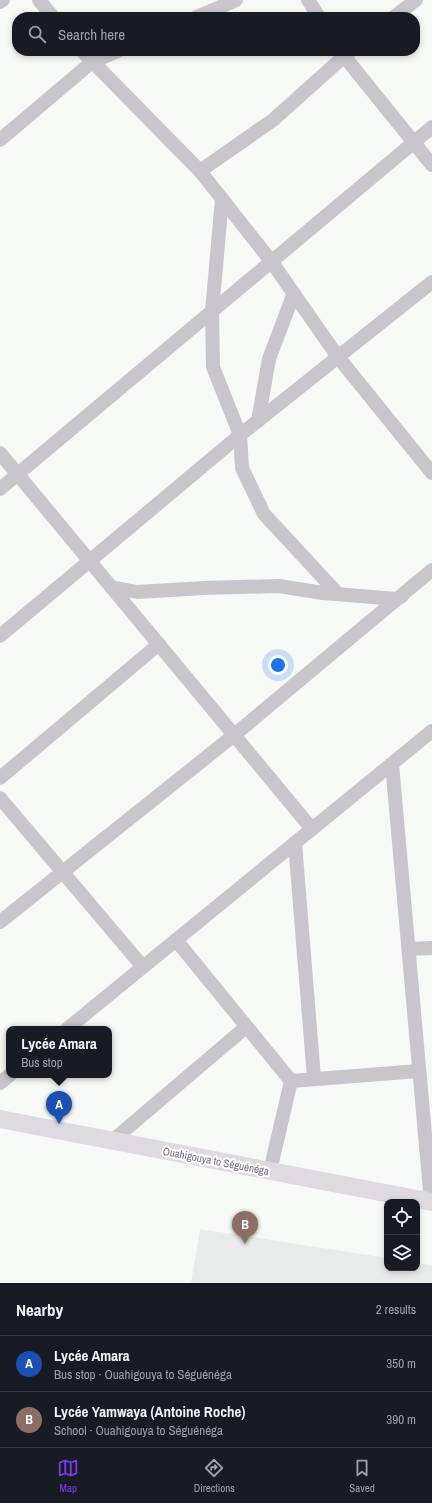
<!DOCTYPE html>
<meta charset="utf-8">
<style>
:root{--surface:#171b24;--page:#20242c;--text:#f1f3f6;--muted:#9ea1a6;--line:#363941;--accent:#7c3aed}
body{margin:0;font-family:"Archivo Narrow",sans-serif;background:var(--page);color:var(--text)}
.controls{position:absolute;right:12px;bottom:12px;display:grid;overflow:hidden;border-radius:8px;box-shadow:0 2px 6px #0003}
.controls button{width:36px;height:36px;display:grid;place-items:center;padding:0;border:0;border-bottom:1px solid var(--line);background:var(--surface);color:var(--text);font:20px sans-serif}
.you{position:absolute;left:278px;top:665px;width:14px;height:14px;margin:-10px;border:3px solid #fff;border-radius:50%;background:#1a73e8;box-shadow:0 0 0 6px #1a73e833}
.badge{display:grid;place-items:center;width:26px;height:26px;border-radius:50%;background:var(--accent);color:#fff;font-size:13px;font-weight:700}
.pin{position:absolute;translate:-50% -33px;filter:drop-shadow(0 1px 2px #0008)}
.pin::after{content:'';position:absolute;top:21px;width:14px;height:12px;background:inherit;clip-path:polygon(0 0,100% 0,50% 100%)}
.popup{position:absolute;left:6px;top:1026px;width:106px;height:52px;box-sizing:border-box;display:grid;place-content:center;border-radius:8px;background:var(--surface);filter:drop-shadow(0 1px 3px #0005);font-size:13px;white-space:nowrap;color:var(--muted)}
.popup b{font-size:15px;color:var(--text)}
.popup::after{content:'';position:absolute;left:50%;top:100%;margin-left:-8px;border:8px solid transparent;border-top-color:var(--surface)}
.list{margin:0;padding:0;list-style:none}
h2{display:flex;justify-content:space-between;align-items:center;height:52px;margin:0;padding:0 16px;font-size:17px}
h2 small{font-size:13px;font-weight:400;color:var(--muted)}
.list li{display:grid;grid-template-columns:26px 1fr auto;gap:12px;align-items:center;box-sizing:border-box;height:56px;padding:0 16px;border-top:1px solid var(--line)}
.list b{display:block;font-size:15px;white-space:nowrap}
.list p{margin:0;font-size:13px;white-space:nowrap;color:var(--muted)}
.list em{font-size:13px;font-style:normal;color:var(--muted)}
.icon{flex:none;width:22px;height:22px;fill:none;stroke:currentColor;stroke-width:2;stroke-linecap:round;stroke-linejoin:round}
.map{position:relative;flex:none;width:432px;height:1283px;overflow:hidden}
.search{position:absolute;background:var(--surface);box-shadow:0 2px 6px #0003;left:12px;right:12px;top:12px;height:44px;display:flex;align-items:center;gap:10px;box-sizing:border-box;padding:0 14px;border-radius:16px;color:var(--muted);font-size:15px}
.sheet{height:164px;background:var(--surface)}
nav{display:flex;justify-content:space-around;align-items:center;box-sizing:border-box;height:56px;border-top:1px solid var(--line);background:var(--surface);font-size:11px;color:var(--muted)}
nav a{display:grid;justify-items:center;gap:2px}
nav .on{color:var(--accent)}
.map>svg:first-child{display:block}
.built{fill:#e9eaea}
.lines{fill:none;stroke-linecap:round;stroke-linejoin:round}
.minor{stroke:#c9c5cc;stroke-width:14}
.major{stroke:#dfdae2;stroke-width:18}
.labels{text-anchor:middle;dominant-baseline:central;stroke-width:4;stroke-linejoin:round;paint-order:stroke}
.street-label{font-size:11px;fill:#796888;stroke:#fff}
</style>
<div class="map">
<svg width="432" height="1283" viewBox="0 0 432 1283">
<rect width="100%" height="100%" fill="#f7f9f7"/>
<path class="built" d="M200,1229L387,1258V1268H417V1263L432,1265V1283H191Z"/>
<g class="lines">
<g class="minor">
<path d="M39,0L53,17"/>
<path d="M308,0L319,17"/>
<path d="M0,2L3,0"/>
<path d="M197,17L236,0"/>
<path d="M394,17L416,0"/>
<path d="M82,51L200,171L271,261L338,357L432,473"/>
<path d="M340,51L432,165"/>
<path d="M0,140L92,62L118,51"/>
<path d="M200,171L273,120L350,51"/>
<path d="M222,199L212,311L213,367L240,435L242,468L264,514L338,594"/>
<path d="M258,421L269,359L294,293"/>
<path d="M0,453L312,829"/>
<path d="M0,489L432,127"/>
<path d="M111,587L137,592L204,588L279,586L323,593L397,599L402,596"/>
<path d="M0,636L240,435L432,282"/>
<path d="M392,764L431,1202"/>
<path d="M0,778L159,644"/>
<path d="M0,798L143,967"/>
<path d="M295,843L314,1078"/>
<path d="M0,922L233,736L432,570"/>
<path d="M176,940L291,1081L270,1171"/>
<path d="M409,949L432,948"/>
<path d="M67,1029L432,731"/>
<path d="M291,1081L419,1071"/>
<path d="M0,1083L10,1075"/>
<path d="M112,1141L246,1027"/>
</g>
<path class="major" d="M0,1119L432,1202"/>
</g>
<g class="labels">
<g class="street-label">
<text transform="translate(216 1161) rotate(11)">Ouahigouya to Séguénéga</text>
</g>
</g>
</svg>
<div class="controls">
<button><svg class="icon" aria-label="locate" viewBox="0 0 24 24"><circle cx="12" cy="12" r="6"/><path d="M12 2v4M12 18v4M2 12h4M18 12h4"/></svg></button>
<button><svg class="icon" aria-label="layers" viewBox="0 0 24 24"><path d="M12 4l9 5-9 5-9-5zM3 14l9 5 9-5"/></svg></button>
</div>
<div class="you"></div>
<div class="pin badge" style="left:59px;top:1124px;background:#1a4fb4">A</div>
<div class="popup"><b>Lycée Amara</b>Bus stop</div>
<div class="pin badge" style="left:245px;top:1244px;background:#8d6e63">B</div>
<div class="search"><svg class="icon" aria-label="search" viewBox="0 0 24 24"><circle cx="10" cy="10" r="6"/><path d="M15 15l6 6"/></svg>Search here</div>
</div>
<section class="sheet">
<h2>Nearby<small>2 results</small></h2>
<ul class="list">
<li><span class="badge" style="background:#1a4fb4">A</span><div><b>Lycée Amara</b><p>Bus stop · Ouahigouya to Séguénéga</p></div><em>350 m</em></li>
<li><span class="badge" style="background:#8d6e63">B</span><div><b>Lycée Yamwaya (Antoine Roche)</b><p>School · Ouahigouya to Séguénéga</p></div><em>390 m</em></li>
</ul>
</section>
<nav>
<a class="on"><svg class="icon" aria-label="map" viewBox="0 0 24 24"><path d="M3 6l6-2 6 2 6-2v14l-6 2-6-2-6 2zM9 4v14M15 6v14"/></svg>Map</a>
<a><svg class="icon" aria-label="directions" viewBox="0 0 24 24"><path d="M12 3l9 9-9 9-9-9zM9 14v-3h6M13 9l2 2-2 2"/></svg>Directions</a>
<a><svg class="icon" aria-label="saved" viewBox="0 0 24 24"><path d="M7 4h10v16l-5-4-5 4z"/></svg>Saved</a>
</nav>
